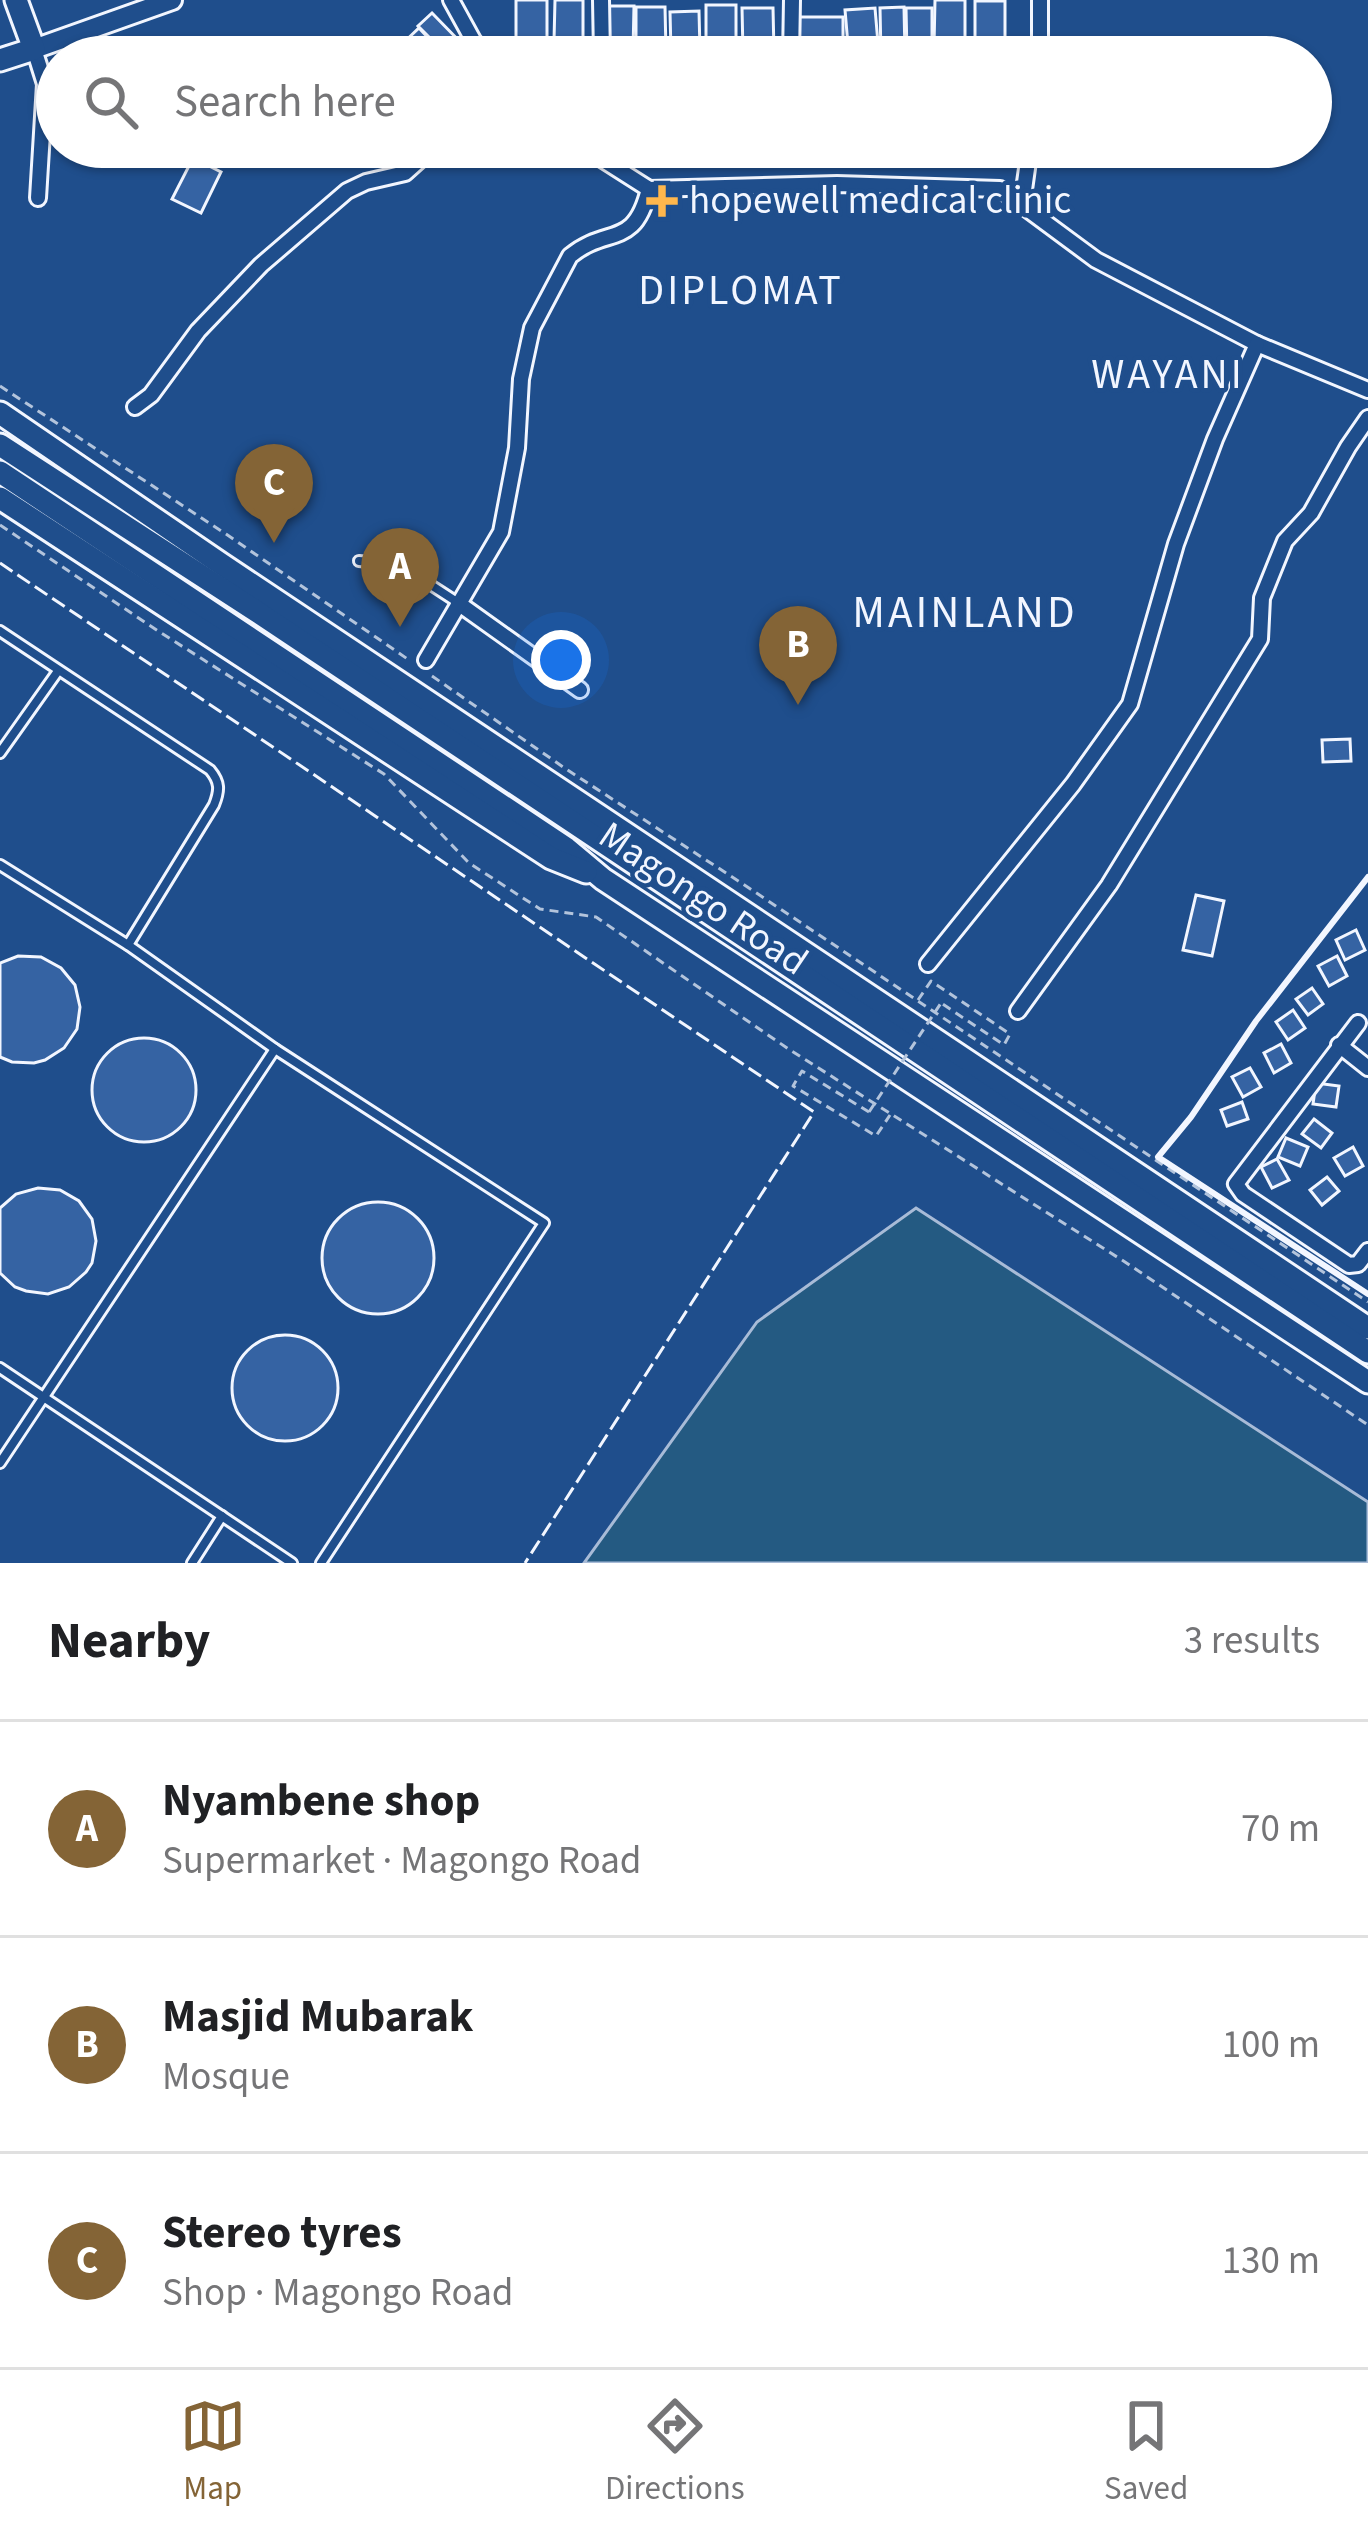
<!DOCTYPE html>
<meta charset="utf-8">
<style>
:root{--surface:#fff;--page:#f2f2f2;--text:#202124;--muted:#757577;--line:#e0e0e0;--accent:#846436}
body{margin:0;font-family:"Source Sans 3",sans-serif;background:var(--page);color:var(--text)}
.you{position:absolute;left:561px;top:660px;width:42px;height:42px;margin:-30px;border:9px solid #fff;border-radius:50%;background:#1a73e8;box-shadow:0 0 0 18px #1a73e833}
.badge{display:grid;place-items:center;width:78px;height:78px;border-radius:50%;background:var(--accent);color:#fff;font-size:39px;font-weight:700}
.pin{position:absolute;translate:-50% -99px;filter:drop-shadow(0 3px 6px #0008)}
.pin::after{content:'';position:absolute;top:63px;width:42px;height:36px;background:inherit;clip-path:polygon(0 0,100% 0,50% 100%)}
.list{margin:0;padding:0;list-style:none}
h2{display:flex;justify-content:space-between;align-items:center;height:156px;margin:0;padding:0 48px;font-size:51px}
h2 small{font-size:39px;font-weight:400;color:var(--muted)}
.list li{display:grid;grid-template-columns:78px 1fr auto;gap:36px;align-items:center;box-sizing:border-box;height:216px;padding:0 48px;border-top:3px solid var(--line)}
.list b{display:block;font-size:45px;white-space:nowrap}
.list p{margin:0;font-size:39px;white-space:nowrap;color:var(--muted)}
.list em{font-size:39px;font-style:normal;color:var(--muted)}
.icon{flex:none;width:66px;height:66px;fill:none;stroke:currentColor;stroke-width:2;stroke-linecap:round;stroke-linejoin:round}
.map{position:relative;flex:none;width:1368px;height:1563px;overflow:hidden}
.search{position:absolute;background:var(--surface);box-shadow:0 3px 9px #0004;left:36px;right:36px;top:36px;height:132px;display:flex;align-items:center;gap:30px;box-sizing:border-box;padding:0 42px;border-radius:66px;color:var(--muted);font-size:45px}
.sheet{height:804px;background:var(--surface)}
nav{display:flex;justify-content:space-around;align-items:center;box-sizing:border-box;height:168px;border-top:3px solid var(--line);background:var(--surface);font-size:33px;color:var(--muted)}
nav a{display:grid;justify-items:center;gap:6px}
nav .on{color:var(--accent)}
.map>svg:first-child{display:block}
.green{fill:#245a82;stroke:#a8bbd7;stroke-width:3}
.building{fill:#3563a3;stroke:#f2f6ff;stroke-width:3}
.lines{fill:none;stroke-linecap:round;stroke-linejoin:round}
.service-casing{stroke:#f2f6ff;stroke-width:14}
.minor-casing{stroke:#f2f6ff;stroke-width:20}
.tertiary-casing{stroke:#f2f6ff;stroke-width:24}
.secondary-casing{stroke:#f2f6ff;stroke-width:27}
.path{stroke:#b3c4dc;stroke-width:3;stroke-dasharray:9 6;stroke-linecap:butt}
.service{stroke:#1f4e8c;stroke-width:8}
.minor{stroke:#1f4e8c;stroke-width:14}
.tertiary{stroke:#1f4e8c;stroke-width:18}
.secondary{stroke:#1f4e8c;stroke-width:21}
.path-bridge{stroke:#b3c4dc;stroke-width:3;stroke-dasharray:9 6;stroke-linecap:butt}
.fence{stroke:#f2f6ff;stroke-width:3;stroke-dasharray:15 6;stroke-linecap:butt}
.wall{stroke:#f2f6ff;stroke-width:6}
.poi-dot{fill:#ffb74d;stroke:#1f4e8c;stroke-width:4.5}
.labels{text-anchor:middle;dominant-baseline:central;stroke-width:9;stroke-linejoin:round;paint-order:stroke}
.poi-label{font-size:39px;fill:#f2f6ff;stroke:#1f4e8c;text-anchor:start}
.street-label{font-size:39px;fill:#f2f6ff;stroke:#1f4e8c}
.neighbourhood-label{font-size:42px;letter-spacing:3px;fill:#f2f6ff;stroke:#1f4e8c}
.quarter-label{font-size:45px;letter-spacing:3px;fill:#f2f6ff;stroke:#1f4e8c}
</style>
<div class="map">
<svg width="1368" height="1563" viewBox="0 0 1368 1563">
<rect width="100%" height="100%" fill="#1f4e8c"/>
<path class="green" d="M916,1208L1368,1502V1563H584L757,1322Z"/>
<g class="building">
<path d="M516,0H547V41L516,40Z"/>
<path d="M555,0H583V42L554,41Z"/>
<path d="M935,0H965V46H934Z"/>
<rect x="975" y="1" width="30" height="49"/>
<rect x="706" y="5" width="30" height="46"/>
<path d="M606,6H634L633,52H606Z"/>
<path d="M636,7H665L666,52H636Z"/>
<path d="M904,7L905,55L881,56L880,8Z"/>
<path d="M742,8H773L774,53H743Z"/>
<path d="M875,8L879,55L849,57L845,10Z"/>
<path d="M906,8H932V54H907Z"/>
<path d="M699,11L700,51L671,52L670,12Z"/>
<path d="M432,13L467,49L459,57H449L418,26Z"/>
<path d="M796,17H843V48H795Z"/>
<path d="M419,28L446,57H410L400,46Z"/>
<rect x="652" y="147" width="31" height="14"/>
<path d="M693,147H721L722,165H693Z"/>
<path d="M730,147H757L756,163L729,162Z"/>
<rect x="779" y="147" width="30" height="18"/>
<rect x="827" y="147" width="31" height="15"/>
<rect x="873" y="147" width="31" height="15"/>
<rect x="905" y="147" width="28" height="15"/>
<rect x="934" y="147" width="29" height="15"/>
<path d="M966,147H997V163H965Z"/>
<path d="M193,158L221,172L201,213L172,199Z"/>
<path d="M1350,739L1351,761L1323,762L1322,740Z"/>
<path d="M1196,895L1224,901L1212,956L1183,950Z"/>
<path d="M1356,930L1365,950L1345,960L1336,940Z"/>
<path d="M18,956L41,957L61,968L75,985L80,1007L77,1029L64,1048L45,1060L34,1063L12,1062L0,1057V963Z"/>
<path d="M1337,956L1347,976L1329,986L1318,966Z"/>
<path d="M1312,988L1323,1004L1308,1015L1296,999Z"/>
<path d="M1293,1010L1305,1028L1288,1040L1276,1022Z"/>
<circle cx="144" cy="1090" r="52"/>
<path d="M1281,1044L1291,1063L1274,1073L1264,1053Z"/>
<path d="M1250,1068L1261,1087L1243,1097L1232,1077Z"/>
<path d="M1316,1083L1339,1086L1336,1107L1313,1104Z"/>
<path d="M1242,1102L1248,1119L1227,1126L1221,1110Z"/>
<path d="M1314,1119L1332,1133L1321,1148L1302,1134Z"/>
<path d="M1286,1138L1308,1147L1300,1166L1278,1157Z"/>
<path d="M1353,1147L1363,1166L1345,1176L1334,1158Z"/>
<path d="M1277,1159L1289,1180L1272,1188L1261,1167Z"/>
<path d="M1327,1177L1339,1191L1322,1205L1310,1190Z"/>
<path d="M38,1188L60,1190L79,1201L92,1219L96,1241L92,1263L86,1272L69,1287L48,1294L26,1291L15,1287L0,1273V1208L16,1194Z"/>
<circle cx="378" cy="1258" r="56"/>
<circle cx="285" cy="1388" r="53"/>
</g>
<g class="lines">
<defs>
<g id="service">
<path d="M359,561L400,565L457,602"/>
<path d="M0,631L210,770C220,782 220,790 214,805L128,945"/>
<path d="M0,753L58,671"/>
<path d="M0,865L128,945L275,1049L544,1223L321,1563"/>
<path d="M0,1368L292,1563"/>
<path d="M0,1463L275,1049"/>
<path d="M192,1563L222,1516"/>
</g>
<g id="minor">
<path d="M451,0L473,40L486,57"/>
<path d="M601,0L602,55"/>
<path d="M34,49L45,84L38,198"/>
<path d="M580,53L640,57"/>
<path d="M791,57L792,0"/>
<path d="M1040,57V0"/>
<path d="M583,147L649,189L837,184L1000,189L1096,260L1257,344L1368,390"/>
<path d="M1022,204L1030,147"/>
<path d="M135,407L151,395L198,331L261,265L347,191L366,182L405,173L434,147"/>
<path d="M458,603L580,690"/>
<path d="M426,660L501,532L517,448L521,379L532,328L570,256C608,225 634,250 649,189"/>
<path d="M928,964L1073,784L1130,704L1176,544L1215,439L1257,344"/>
<path d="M1018,1011L1109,885L1260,639L1262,598L1285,541L1311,513L1348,447L1368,418"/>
<path d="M1358,1023L1236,1184L1243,1194L1349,1265L1358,1264L1368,1251"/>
<path d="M1339,1045L1368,1068"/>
</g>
<path id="tertiary" d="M34,49L172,0"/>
<g id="secondary">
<path d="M0,60L34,49L16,0"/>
<path d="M0,413L221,564L1368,1328"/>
<path d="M0,445L262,615L1368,1352"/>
<path d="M0,472L566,848L603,879L1368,1382"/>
<path d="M0,498L551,858L586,872"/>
</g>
</defs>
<use href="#service" class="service-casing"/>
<use href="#minor" class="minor-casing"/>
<use href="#tertiary" class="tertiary-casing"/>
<use href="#secondary" class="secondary-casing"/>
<g class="path">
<path d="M0,386L226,534L409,660"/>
<path d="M0,525L158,631L384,774L469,863L540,909L596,917L790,1050L1125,1262L1368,1425"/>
<path d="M432,676L566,769L743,884L1368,1302"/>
<path d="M918,1000L931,981L1010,1034L1004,1045L941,1003"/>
<path d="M869,1112L802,1071L793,1086L876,1136L890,1115"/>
</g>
<use href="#service" class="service"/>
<use href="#minor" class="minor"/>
<use href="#tertiary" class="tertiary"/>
<use href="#secondary" class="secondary"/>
<path class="path-bridge" d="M869,1112L941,1003"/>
<path class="fence" d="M0,563L814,1112L525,1563"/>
<path class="wall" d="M1368,877L1256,1021L1191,1117L1158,1157L1368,1294"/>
</g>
<path class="poi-dot" d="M656 183h12v12h12v12h-12v12h-12v-12h-12v-12h12z"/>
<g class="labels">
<g class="poi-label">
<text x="689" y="201">hopewell medical clinic</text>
</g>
<g class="street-label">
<text transform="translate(703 899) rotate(34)">Magongo Road</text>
</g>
<g class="neighbourhood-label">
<text x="741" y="291">DIPLOMAT</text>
<text x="1168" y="375">WAYANI</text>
</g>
<g class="quarter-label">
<text x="965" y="613">MAINLAND</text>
</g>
</g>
</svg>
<div class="you"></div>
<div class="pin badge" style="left:400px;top:627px">A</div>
<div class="pin badge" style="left:798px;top:705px">B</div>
<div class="pin badge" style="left:274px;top:543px">C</div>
<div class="search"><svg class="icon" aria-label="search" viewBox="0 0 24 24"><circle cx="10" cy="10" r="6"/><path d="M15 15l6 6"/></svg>Search here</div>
</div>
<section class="sheet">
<h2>Nearby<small>3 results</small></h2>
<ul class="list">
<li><span class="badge">A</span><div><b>Nyambene shop</b><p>Supermarket · Magongo Road</p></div><em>70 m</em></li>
<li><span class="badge">B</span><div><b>Masjid Mubarak</b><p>Mosque</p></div><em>100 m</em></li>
<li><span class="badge">C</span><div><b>Stereo tyres</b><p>Shop · Magongo Road</p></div><em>130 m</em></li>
</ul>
</section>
<nav>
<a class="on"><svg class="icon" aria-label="map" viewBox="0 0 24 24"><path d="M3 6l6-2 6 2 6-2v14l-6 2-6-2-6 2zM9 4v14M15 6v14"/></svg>Map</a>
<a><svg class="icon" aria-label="directions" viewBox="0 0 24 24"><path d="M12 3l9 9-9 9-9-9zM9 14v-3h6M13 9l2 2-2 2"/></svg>Directions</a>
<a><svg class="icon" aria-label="saved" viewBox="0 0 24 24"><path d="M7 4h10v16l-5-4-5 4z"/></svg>Saved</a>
</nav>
